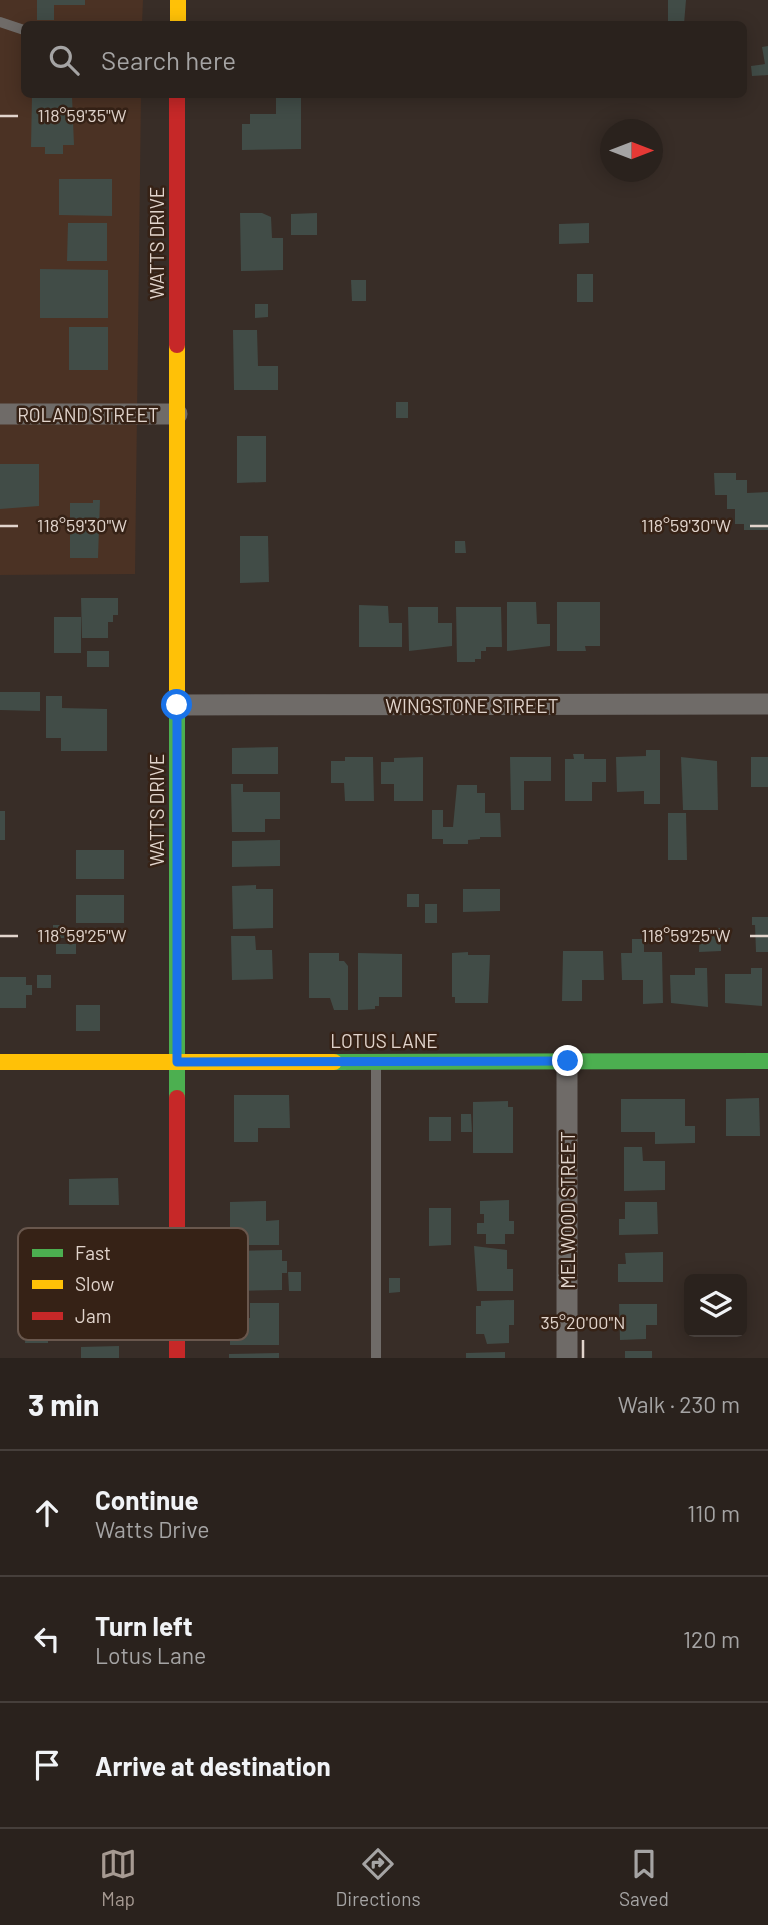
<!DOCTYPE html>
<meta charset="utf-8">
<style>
:root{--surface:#2a221d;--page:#322a26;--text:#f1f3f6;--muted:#a5a4a4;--line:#463f3b;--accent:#a69a92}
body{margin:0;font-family:Barlow,sans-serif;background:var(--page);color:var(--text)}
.controls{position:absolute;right:21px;bottom:21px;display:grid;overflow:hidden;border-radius:10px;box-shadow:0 4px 18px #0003}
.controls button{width:63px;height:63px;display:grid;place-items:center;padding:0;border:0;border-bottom:2px solid var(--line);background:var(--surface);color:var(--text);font:35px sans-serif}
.compass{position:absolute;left:600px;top:119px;width:63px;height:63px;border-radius:50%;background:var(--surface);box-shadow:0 4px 18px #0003;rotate:90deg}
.stop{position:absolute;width:21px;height:21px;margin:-16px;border:5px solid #1a73e8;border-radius:50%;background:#fff}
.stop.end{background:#1a73e8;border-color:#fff;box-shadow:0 2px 7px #0008}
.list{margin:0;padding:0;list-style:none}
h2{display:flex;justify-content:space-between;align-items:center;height:91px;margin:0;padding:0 28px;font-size:30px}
h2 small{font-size:23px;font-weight:400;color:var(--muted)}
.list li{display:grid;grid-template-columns:46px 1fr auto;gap:21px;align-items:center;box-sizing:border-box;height:126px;padding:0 28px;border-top:2px solid var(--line)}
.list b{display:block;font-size:26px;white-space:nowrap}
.list p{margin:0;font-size:23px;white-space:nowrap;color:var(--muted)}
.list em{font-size:23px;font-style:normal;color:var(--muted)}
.icon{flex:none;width:38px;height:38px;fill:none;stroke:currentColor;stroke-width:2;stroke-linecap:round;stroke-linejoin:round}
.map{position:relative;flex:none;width:768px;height:1358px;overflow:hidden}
.search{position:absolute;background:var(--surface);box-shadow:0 4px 18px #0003;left:21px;right:21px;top:21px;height:77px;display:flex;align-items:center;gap:18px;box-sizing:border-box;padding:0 24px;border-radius:10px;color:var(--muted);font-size:26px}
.sheet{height:469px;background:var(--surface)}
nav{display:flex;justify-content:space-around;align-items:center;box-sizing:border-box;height:98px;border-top:2px solid var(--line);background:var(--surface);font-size:19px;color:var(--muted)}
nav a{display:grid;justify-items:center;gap:4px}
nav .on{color:var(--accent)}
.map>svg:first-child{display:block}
.built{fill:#4b3224}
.building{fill:#414c47}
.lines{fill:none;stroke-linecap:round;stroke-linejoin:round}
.lane{stroke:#6f6b68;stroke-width:10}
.street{stroke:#6f6b68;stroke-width:21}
.fast{stroke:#4caf50;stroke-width:16}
.slow{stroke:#ffc107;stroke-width:16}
.jam{stroke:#c62828;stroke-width:16}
.route{stroke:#1a73e8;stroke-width:9}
.ticks{fill:none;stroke:#e1d4cc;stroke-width:2.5}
.labels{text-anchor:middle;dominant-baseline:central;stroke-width:5;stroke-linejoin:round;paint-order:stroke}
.street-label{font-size:19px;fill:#e1d4cc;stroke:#362216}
.key{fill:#362216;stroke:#69574d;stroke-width:2}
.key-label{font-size:19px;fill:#e1d4cc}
.ticks-label{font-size:18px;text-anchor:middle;fill:#e1d4cc;stroke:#362216;stroke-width:5;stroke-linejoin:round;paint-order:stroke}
</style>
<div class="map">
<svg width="768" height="1358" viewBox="0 0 768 1358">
<rect width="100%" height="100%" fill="#382d27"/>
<path class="built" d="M0,0H143L142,24H24V94L141,95L135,574L0,575Z"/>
<g class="building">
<path d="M37,0H85V5H54V20H37Z"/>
<path d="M668,0H686L684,24H668Z"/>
<path d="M768,46V75L752,76L751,66L765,64L762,47Z"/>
<path d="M32,96H72L74,145H63V154H45V147H31Z"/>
<path d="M276,96H301V149L242,150V124H250V114H276Z"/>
<path d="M59,179H112V216L59,215Z"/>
<path d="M240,213H262L271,217L272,238H283V270L241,271Z"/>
<path d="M317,213V235H291V214Z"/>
<path d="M68,223H107V261H67Z"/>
<path d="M589,223V243L559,244V224Z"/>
<path d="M40,269L108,270V318H40Z"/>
<rect x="577" y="274" width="16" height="28"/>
<path d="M351,280H366V301H352Z"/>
<path d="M255,304H268V317L255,318Z"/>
<rect x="69" y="327" width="39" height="43"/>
<path d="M233,330H257L258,366H278V390H234Z"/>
<rect x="396" y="402" width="12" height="16"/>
<path d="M237,436H266V482L237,483Z"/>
<path d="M0,464H39V506L0,509Z"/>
<path d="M714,473H736V480H747V493L768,492V530H744V524H735V509H727V495H715Z"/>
<path d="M93,500H100L98,558H70V503H93Z"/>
<path d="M240,536H268L269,582L240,583Z"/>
<path d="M455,541H465L466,553H455Z"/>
<path d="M81,598H118V615H113V622H108V638H82Z"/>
<path d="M507,602H536L537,624H550V646L507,651Z"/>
<path d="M557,602H600V646H585L586,651H557Z"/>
<path d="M359,605L388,606L389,623H402V647H359Z"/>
<path d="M408,607H438V623H452V646L409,651Z"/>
<path d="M456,607H501L502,647H486V651H481V659H475V662H457Z"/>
<rect x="54" y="617" width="27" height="36"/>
<rect x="87" y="651" width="22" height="16"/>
<path d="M0,692H40V711L0,710Z"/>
<path d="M46,696H62V708L107,709V751H61V738H46Z"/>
<path d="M278,747V774H232V748Z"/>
<path d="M646,750H660V804H644V791L617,792L616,757L646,756Z"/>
<path d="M573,754H584V759H606V782H592V801H565V759H574Z"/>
<path d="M345,757H373L374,801H345L344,783H331V761H345Z"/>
<path d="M423,757V801H394V784H381V762H394V758Z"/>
<path d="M510,757H551V781H524V810H511Z"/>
<path d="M681,757L717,761L718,810H683Z"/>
<rect x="751" y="757" width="17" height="30"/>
<path d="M231,784H243V792H280V819H265V832H232Z"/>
<path d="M457,785H477V793H485V813H500L501,837H480V839L468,840V844H443V839H432V810H443V827H453Z"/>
<rect x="0" y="811" width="5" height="29"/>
<path d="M668,813H686L687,860H668Z"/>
<path d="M280,840V866L232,867V841Z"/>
<rect x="76" y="850" width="48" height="29"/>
<path d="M256,885V889H273V928L233,929L232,886Z"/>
<path d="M463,889H500V911L463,912Z"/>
<rect x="407" y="894" width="12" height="13"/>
<rect x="76" y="895" width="48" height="28"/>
<rect x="425" y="904" width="12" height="19"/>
<path d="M752,917H768V952H756L755,925H752Z"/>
<rect x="53" y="925" width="11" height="13"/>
<path d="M721,928V951L699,952L700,929Z"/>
<path d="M231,936H255L256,950H272L273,979L232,980Z"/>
<path d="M632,939H644V952H662L663,1003L643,1004V980H622L621,953H632Z"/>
<rect x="56" y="944" width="20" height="10"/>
<path d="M563,951H603L604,980H582V1001H562Z"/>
<path d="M468,952V955H490L488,1003H455V997H452V953Z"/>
<path d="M309,953H339V961H344L348,966V1010H334L330,998H309Z"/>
<path d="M358,953L402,954V997H379V1006H375V1009L358,1010Z"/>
<path d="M695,968H707L708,1007L671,1003L670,975H695Z"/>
<path d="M751,968H762V1006L725,1003V974H751Z"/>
<rect x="37" y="975" width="14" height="13"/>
<path d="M0,977H26V985H32V995H26V1008H0Z"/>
<rect x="76" y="1005" width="24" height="26"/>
<path d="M234,1095H289L290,1128H258V1142H234Z"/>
<path d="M759,1098L760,1136H726V1099Z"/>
<path d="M621,1099H685V1126H695V1143L655,1144V1132H621Z"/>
<path d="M508,1101V1107H513V1153H473V1102Z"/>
<path d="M461,1114H471L472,1132H461Z"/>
<rect x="429" y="1117" width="22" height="24"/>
<path d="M624,1147H642L643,1161H665V1190L624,1191Z"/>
<path d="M118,1178L119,1205H69V1179Z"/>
<path d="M509,1200V1221H514V1234H505V1244H486V1234H477V1223H484V1214H480V1201Z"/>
<path d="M266,1201V1221L279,1220V1245H246V1237H230V1202Z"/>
<path d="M625,1202H657L658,1234L619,1235V1219H625Z"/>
<path d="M429,1208H451V1245L429,1246Z"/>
<path d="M474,1246L507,1250V1269H513V1291H477Z"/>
<path d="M282,1250V1261H287V1273H282V1290L235,1291L234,1251Z"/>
<path d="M663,1252V1282H618V1264H626L625,1253Z"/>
<path d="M288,1272H301V1291H289Z"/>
<path d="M389,1278H400V1292L389,1293Z"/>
<path d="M89,1287H119V1329H90L88,1320L79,1317L48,1320V1343H25L29,1295H89Z"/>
<path d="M514,1300V1325H509V1343L487,1344L484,1334H476V1306H481V1301Z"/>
<path d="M250,1303H279V1345H230V1322H246V1318H250Z"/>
<path d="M619,1304H657V1325H646V1339L620,1340Z"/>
<path d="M119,1346V1358H81V1347Z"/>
<rect x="625" y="1351" width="27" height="7"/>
<path d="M505,1352V1358H466V1353Z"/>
<path d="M279,1353V1358H229V1354Z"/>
</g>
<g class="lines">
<g class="lane">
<path d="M0,22L24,30"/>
<path d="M376,1358V1064"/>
</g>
<g class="street">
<path d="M0,414H177"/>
<path d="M177,705L768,704"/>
<path d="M567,1061V1358"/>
</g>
<g class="fast">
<path d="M177,693V1098"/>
<path d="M334,1062L768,1061"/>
</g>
<g class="slow">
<path d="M178,0V24"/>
<path d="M177,345V693"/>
<path d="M0,1062H334"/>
</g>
<g class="jam">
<path d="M177,94V345"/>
<path d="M177,1098V1358"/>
</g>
</g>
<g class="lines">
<path class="route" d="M177,705V1062L568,1061"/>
</g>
<path class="ticks" d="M0,116H18M0,526H18M750,526H768M0,936H18M750,936H768M583,1340V1358"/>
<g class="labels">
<g class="street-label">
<text transform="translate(156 243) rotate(-90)">WATTS DRIVE</text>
<text x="88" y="414">ROLAND STREET</text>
<text x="472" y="705">WINGSTONE STREET</text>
<text transform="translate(156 810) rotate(-90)">WATTS DRIVE</text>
<text x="384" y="1040">LOTUS LANE</text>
<text transform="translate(567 1210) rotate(-90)">MELWOOD STREET</text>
</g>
</g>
<rect x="18" y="1228" width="230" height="112" rx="10" class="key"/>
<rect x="32" y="1249" width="31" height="8" fill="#4caf50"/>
<rect x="32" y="1280" width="31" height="9" fill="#ffc107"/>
<rect x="32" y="1312" width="31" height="8" fill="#c62828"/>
<g class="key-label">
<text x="75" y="1260">Fast</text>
<text x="75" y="1291">Slow</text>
<text x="75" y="1323">Jam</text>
</g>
<g class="ticks-label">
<text x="82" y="122">118°59'35"W</text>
<text x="686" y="532">118°59'30"W</text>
<text x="82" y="532">118°59'30"W</text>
<text x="82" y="942">118°59'25"W</text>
<text x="686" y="942">118°59'25"W</text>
<text x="583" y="1329">35°20'00"N</text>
</g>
</svg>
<div class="controls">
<button><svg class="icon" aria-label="layers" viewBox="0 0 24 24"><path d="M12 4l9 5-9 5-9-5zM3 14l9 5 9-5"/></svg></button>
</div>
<svg class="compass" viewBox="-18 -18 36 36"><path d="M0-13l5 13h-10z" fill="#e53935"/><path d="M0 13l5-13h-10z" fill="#a5a4a4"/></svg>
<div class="stop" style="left:177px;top:705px"></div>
<div class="stop end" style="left:568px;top:1061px"></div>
<div class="search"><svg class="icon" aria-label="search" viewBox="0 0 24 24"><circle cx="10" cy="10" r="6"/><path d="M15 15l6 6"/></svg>Search here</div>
</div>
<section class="sheet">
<h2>3 min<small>Walk · 230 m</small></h2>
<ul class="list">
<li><svg class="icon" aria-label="ahead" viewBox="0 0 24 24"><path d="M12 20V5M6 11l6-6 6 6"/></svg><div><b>Continue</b><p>Watts Drive</p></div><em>110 m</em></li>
<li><svg class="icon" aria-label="left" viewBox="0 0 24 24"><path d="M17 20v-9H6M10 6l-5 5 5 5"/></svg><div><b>Turn left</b><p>Lotus Lane</p></div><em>120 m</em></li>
<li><svg class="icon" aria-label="arrive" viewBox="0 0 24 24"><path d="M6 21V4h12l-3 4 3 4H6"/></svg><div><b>Arrive at destination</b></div></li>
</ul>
</section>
<nav>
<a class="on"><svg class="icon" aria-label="map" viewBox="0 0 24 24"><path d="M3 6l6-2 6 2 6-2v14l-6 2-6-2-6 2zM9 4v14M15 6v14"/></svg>Map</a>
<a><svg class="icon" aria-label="directions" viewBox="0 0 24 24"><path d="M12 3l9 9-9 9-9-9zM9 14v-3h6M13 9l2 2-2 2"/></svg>Directions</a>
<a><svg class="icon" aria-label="saved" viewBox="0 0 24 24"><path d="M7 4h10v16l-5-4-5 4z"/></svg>Saved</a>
</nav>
